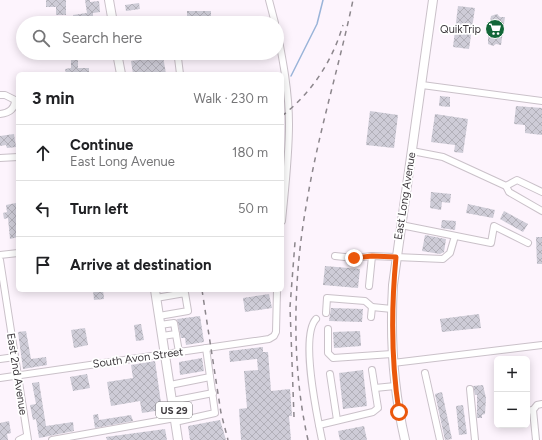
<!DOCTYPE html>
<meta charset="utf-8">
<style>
:root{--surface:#fff;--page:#f6f6f6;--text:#202124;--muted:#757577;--line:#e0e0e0}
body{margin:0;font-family:Figtree,sans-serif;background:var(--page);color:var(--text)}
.controls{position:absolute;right:12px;bottom:12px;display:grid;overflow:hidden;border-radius:6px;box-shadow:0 2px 10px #0003}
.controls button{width:36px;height:36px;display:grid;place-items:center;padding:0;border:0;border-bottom:1px solid var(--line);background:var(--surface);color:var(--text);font:20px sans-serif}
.stop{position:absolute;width:12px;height:12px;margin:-9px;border:3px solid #ea580c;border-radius:50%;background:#fff}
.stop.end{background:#ea580c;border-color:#fff;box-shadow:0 1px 4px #0008}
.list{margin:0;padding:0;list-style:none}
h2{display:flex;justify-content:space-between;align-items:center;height:52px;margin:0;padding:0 16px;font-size:17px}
h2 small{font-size:13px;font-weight:400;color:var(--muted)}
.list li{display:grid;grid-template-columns:26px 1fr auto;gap:12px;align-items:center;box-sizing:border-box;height:56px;padding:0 16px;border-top:1px solid var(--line)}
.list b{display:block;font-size:15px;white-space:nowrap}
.list p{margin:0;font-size:13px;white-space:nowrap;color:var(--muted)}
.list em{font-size:13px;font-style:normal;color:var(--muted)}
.icon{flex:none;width:22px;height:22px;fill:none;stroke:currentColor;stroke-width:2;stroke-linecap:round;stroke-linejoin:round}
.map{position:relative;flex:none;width:542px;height:440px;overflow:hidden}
.search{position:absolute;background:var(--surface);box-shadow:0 2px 10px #0003;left:16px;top:16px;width:268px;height:44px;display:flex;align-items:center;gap:10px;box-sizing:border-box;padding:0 14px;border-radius:22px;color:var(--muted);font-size:15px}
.panel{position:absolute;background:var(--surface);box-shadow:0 2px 10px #0003;left:16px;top:72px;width:268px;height:220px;border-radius:6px}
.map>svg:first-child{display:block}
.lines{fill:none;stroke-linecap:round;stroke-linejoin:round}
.stream{stroke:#9ab4d9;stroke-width:1.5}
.building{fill:url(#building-cross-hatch)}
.minor-casing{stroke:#cac1c9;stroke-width:8}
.major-casing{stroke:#cac1c9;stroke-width:10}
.minor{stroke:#fff;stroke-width:6}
.major{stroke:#fff;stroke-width:8}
.rail{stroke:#8c868c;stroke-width:1.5;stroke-dasharray:5 5;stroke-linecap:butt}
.route{stroke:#ea580c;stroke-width:5}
.labels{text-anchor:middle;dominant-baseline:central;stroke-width:3.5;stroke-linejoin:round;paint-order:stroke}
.shield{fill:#fff;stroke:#777477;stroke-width:1}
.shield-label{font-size:10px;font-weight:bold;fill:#3d393d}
.poi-label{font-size:11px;fill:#3d393d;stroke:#fff;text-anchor:end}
.street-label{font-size:11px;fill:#3d393d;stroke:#fff}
</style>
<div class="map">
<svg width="542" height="440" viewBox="0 0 542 440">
<defs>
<pattern id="building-cross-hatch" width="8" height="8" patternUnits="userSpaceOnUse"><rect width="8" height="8" fill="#ceccd7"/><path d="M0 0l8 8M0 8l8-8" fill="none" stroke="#b2b0b9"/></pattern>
</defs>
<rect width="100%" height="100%" fill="#fdf4fd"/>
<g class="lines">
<path class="stream" d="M291,76L317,24L323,0"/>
</g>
<g class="building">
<path d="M46,0H66V15H56V7H46Z"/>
<path d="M85,0H90V2L99,1L100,12L93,13V17H90L91,23H74L73,15L87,13Z"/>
<path d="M139,3L140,9L126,11L125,5Z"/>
<path d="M458,6L475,8L469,49L453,47Z"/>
<rect x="187" y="11" width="24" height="12"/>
<path d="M497,14L500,17H505L501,45L496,44L493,46L488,44V22H490L491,16Z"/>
<path d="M71,53H78V68H89V74H66L65,69L71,68Z"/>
<path d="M163,56L166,74H133L131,61Z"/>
<path d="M440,96L450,97V107L439,106Z"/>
<path d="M516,106L542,108V135L525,133V125L514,124Z"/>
<path d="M370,111L398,115L394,148L366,145Z"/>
<path d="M435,114L468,119L463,153L454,152L455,145L431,142Z"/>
<path d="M14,134L16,147L7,148L6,145L0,146V136Z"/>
<path d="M431,192L451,194L450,203L442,202L441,210L430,208Z"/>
<path d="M16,203L18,237L10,239L8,218L4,219L3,213L7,212L6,205Z"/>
<path d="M468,204L495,210L493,218L466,213Z"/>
<path d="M504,211L528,224L523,232L500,219Z"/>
<path d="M442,220L456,221L455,230L441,228Z"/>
<path d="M425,235L446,239L444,252L440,254L422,251Z"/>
<path d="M536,237H542V264H537Z"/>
<path d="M325,266L360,269L358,288L323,285Z"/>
<path d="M93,290H103L104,299L94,300Z"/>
<path d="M269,294L272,308L245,312L243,298Z"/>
<path d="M331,308L363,309L362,322L329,321Z"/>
<path d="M479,314L481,328L442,332L440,319Z"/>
<path d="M200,316L204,342L186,345L185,338H181L177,319Z"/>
<path d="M141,324L144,340L136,341L134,325Z"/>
<path d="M85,328L88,345L74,348L71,330Z"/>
<path d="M26,331L31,359L46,357L47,365L23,369L18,332Z"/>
<path d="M360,331L361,346L334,348L333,332Z"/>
<path d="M263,347V352H268L271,391L290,389L292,416H289L291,440H241L239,409L247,408L244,371L258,370L257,359L230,362L229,351Z"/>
<path d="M202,358L204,371L180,375L179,362Z"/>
<path d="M155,361L162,410L142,413L140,401L111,406L107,382L133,378L131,365Z"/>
<path d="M363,370L367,406L343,409L339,373Z"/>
<path d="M87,374L90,388L73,391L70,377Z"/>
<path d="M39,382L46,426L73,422L74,431L39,438L36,419L33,420L30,405L36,404L32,383Z"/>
<path d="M483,385L486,398L485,414L482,415V418H477V395H475L473,386Z"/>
<path d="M442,392L452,439L445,440L435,394Z"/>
<path d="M463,405L467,434L459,435L456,406Z"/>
<path d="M98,414L99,420L131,415L133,421L95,428L93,415Z"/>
<path d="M220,420L226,440H190L188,426Z"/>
<path d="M9,421L11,433L7,434L8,440H0V423Z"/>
<path d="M364,426L367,440H340L338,431Z"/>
<path d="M165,429L167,440H107L106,437Z"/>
</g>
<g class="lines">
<defs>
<g id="minor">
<path d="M269,0L275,23"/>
<path d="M277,30C283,61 289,92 289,124C289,157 285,189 282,221"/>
<path d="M178,58L180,74"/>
<path d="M422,85L542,101"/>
<path d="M0,95H5L15,100C15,109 9,113 0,114"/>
<path d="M412,151L443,157L506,186L517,180L542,192"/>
<path d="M0,158L18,157"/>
<path d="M506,186L509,192L542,211"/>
<path d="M401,225L491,243L494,226L528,243"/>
<path d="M0,255L18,253"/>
<path d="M335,256L354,258L372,256L443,259L450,253L455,236"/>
<path d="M0,260L28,440"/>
<path d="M369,286L372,256"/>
<path d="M156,298L185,293L188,311L159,316"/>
<path d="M326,313L327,298L365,301L372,307L392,309"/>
<path d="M371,317L372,307"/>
<path d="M316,319C300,336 317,416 322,440"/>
<path d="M160,325L174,323L179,352"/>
<path d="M328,329V353L333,358L392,354"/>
<path d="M162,336L176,334"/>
<path d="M0,359L15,357"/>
<path d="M393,363L542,345"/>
<path d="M425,373L440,440"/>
<path d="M330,374L337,420"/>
<path d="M0,378L269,339L274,336L276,332L277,290"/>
<path d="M170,385L210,377"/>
<path d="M375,388L395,386"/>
<path d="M470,389L475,440"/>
<path d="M172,401L213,393"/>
<path d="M533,410L536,440"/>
<path d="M527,411L533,410L537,405L542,404"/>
<path d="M175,422L215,413L206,348"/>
<path d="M319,425L373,412L378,408L372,370"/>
<path d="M19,440L27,436"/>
<path d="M52,440L175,418"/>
</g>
<g id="major">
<path d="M109,0L113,23"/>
<path d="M117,53L121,74"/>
<path d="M155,290L178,440"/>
<path d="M405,440C393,388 390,337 393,285L433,0"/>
</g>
</defs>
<use href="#minor" class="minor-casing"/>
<use href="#major" class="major-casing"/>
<use href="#minor" class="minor"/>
<use href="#major" class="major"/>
<g class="rail">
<path d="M282,116C312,92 332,62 343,25"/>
<path d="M202,290L221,413L228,440"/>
<path d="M294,417L290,307L295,242"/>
<path d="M308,440C291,365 293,277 307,201C318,134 339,67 353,0"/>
</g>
</g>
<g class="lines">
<path class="route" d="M354,258L372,256L396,257C391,310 391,360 399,412"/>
</g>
<defs>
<symbol id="supermarket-disc" viewBox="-11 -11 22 22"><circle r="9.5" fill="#126638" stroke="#fff"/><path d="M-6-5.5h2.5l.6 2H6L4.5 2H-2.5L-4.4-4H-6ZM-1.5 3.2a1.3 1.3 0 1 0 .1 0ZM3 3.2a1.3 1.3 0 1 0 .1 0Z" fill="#fff"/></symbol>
</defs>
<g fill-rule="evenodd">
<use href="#supermarket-disc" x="484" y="18" width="22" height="22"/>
</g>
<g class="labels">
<rect class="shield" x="156" y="402" width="36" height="16" rx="3"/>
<g class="shield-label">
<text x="174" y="410">US 29</text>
</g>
<g class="poi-label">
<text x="481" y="29">QuikTrip</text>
</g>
<g class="street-label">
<text transform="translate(405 196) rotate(-81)">East Long Avenue</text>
<text transform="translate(138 358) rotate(-8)">South Avon Street</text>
<text transform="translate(17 374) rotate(81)">East 2nd Avenue</text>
</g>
</g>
</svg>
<div class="controls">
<button>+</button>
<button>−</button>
</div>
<div class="stop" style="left:399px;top:412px"></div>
<div class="stop end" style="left:354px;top:258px"></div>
<div class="search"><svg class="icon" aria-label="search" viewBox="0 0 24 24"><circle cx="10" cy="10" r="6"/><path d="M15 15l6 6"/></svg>Search here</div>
<section class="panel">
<h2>3 min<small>Walk · 230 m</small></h2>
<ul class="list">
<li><svg class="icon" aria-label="ahead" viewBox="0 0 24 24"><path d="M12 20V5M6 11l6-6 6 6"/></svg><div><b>Continue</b><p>East Long Avenue</p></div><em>180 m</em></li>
<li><svg class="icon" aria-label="left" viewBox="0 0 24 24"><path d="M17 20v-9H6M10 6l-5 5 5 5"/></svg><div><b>Turn left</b></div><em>50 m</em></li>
<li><svg class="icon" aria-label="arrive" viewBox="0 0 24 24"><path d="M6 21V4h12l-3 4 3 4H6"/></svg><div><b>Arrive at destination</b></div></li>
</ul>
</section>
</div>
